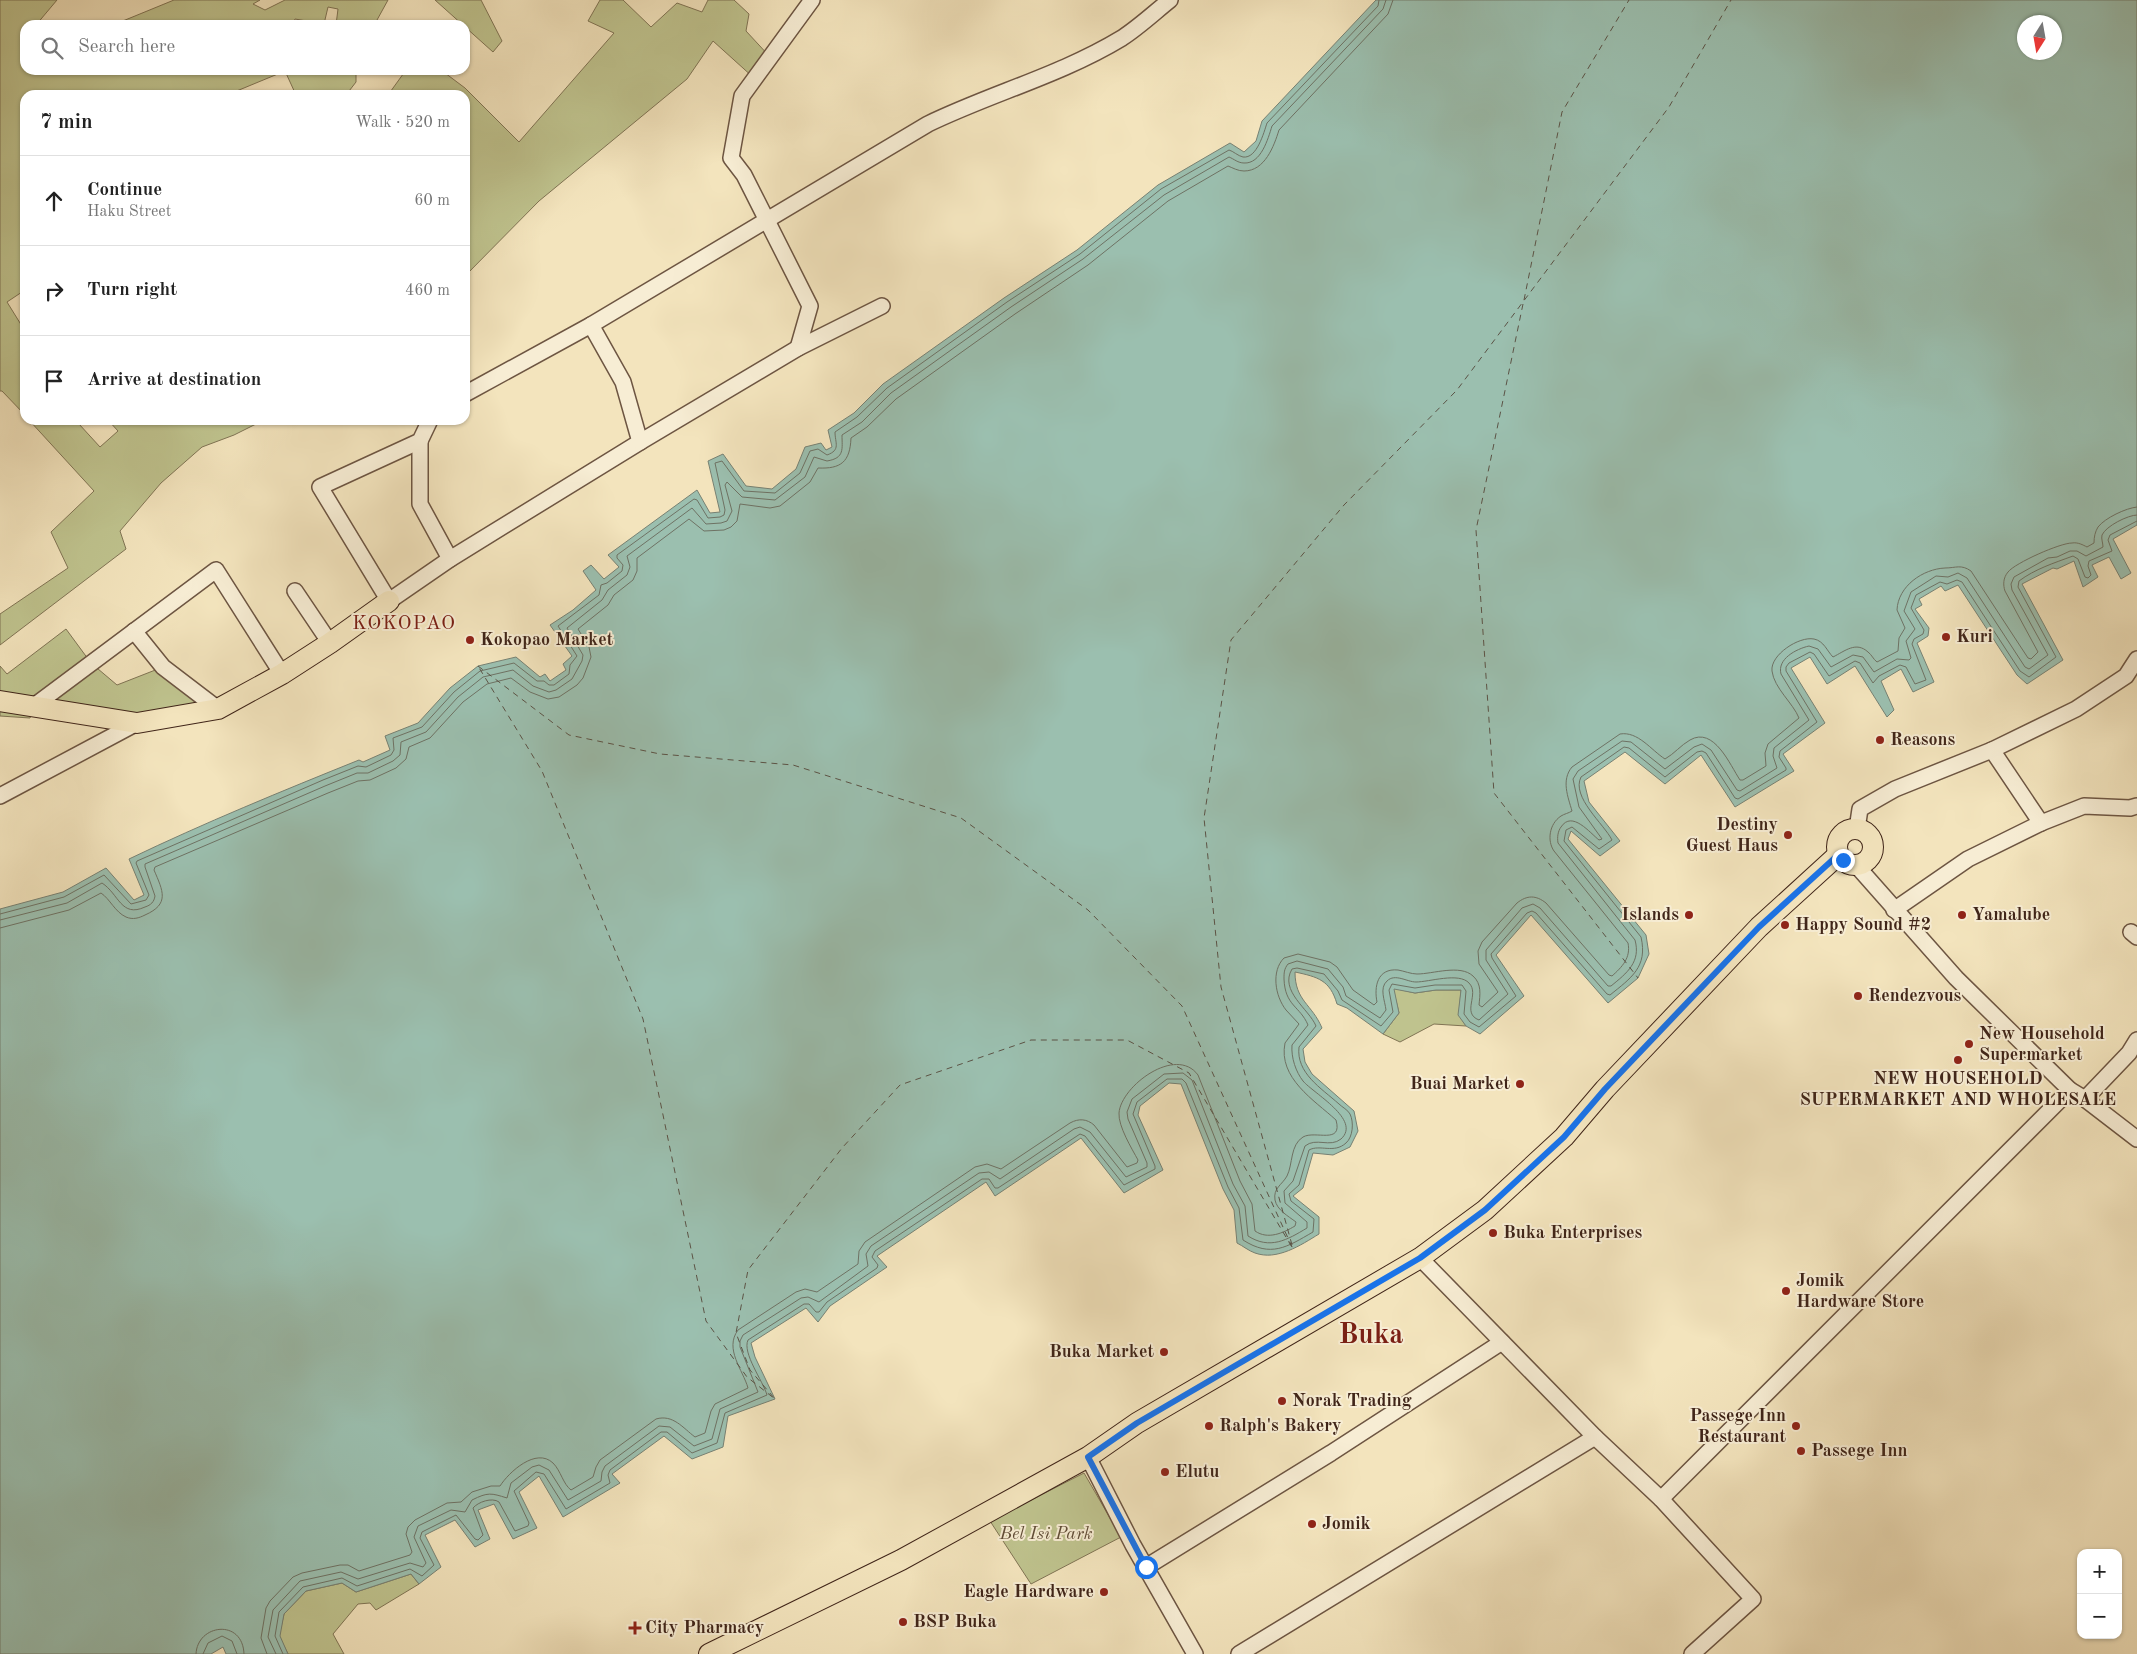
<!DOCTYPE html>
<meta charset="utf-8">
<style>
:root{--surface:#fff;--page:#f6f6f6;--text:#222;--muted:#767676;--line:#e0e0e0}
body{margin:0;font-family:"Old Standard TT",serif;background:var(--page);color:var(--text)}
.controls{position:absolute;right:15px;bottom:15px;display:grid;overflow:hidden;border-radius:10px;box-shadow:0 1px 4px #0004}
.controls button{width:45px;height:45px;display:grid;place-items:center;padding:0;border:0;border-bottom:1px solid var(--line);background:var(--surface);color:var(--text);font:25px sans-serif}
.compass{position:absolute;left:2017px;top:15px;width:45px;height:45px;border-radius:50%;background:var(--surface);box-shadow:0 1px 4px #0004;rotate:191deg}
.stop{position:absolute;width:15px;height:15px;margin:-11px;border:4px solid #1a73e8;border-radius:50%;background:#fff}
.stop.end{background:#1a73e8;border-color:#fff;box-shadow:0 1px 5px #0008}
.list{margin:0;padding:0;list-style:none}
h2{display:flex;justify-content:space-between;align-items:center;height:65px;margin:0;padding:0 20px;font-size:21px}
h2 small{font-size:16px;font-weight:400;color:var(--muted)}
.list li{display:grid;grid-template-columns:32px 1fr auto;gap:15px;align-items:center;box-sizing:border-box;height:90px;padding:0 20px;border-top:1px solid var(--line)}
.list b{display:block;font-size:19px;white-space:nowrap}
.list p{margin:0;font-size:16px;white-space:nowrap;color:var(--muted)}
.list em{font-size:16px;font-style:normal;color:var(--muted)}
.icon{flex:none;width:28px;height:28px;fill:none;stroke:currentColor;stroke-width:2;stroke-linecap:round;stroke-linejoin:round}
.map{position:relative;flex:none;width:2137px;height:1654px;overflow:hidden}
.search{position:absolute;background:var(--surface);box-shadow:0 1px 4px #0004;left:20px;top:20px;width:450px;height:55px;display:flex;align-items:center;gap:12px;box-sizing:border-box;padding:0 18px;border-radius:15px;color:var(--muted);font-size:19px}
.panel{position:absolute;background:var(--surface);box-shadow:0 1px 4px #0004;left:20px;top:90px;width:450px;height:335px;border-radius:15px}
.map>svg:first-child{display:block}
.green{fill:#bfc38e;stroke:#807454}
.water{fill:#9bbfaf;stroke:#778173;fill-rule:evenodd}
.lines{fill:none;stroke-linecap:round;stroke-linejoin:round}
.shore{stroke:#6e7264;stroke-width:1}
.ferry{stroke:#5b5346;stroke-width:1;stroke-dasharray:6 5;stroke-linecap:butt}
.minor-casing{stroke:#6d5542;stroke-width:18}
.major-casing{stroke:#402519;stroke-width:22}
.minor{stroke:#f7edd4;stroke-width:15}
.major{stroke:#f3e4bd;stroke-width:20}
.route{stroke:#1a73e8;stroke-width:6}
.poi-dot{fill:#8f2418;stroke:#f7edd4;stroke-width:2}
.labels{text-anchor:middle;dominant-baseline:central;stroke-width:4;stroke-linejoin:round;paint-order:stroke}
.poi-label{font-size:18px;font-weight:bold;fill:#402519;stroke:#f7edd4;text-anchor:start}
.park-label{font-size:18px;font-style:italic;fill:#604c36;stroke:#f7edd4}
.quarter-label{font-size:20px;letter-spacing:1px;fill:#7a1f14;stroke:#f7edd4}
.town-label{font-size:28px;font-weight:bold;fill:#7a1f14;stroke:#f7edd4}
</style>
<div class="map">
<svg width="2137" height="1654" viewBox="0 0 2137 1654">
<rect width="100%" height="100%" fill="#f3e4bd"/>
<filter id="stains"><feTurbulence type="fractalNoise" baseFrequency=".004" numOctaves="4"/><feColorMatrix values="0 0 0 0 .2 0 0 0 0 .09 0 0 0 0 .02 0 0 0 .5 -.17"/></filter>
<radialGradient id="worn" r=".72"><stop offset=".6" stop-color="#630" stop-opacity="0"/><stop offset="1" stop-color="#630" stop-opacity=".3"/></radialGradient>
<g class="green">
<path d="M0,0H57L36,25H25V70H356V82L346,95H296L285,71L227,95H25V290L7,302L25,331V415L2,391H0Z"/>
<path d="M174,0H260L253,4L265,10L285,0H388L377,20L384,25H361L358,22L357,25H336L338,9L328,7L324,24L295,19L292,25H113Z"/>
<path d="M435,0H481L502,41L493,52Z"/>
<path d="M600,0H623L651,27L677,3L702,12L708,0H734L749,14L746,31L771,58L754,78L713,41L687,79L539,201L465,276V95H388L406,70H441L465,88L519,142L614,33L588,21Z"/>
<path d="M29,420H83L79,424L100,447L118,431L108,420H264L234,435L202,447L161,483L120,531L126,549L0,645V614L68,568L51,532L94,491Z"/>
<path d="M66,629L91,663L117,685L163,667L218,709L137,723L34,707L30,718L0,716V666L7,674Z"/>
<path d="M1393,988L1415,993L1436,990H1461L1459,1015L1466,1026L1434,1024L1400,1042L1383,1034L1399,1013Z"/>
<path d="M1084,1473L1121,1537L1031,1584L990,1521Z"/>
<path d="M411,1574L419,1584L376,1610L370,1603L358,1604L333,1634L344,1654H288L279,1636L284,1614L306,1591L342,1583L356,1592Z"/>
</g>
<path class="water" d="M1376,0H2137V525L2113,539L2131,573L2121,579L2109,557L2092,565L2098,577L2083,587L2074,561L2057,569L2053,568L2022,584L2063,660L2027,684L2017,675L1958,585L1945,591L1941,586L1919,599L1922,605L1915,609L1929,628L1928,636L1917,643L1934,682L1913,692L1901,669L1881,681L1894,710L1887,717L1855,666L1827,684L1810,657L1791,668L1825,723L1783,754L1794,771L1735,807L1701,755L1665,784L1625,752L1584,781L1589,802L1620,841L1600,856L1571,831L1568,839L1646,935L1649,954L1638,978L1608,1003L1531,915L1496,955L1524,996L1480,1034L1466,1026L1458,1015L1461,990H1436L1415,993L1394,989L1399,1013L1383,1034L1347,1008L1337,1004C1330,980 1318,977 1295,972C1295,1001 1312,1004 1322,1028L1303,1049L1305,1062L1312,1074L1354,1111L1358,1131L1350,1147L1333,1155L1313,1153L1303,1188L1293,1196L1319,1217V1234C1301,1245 1277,1261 1255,1253C1249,1251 1243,1246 1237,1243L1234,1210L1223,1189L1181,1084L1169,1083L1140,1106L1138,1115L1163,1170L1124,1193L1081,1138L995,1196L986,1182L877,1256L887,1267L830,1306L818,1322L806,1308L751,1343L755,1357L775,1399L728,1416L723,1447L692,1459L664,1436L612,1474L620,1483L563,1517L539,1476L519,1492L537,1528L513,1539L494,1504L478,1510L490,1539L475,1547L455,1520L425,1535L441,1567L419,1584L411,1574L356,1592L342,1583L306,1591L284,1614L280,1636L288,1654H226L223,1647L211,1654H0V909L63,892L106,868L134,900L144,895L129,859C204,823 282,791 359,760L363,762L390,750L385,736L418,723L450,688L478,666L516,657L540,677L545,674L550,681L566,670L563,664L572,656L550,625L573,610L596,590L583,571L591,565L604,579L619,567L608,555L697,490L710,513L720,512L708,461L723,454L746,486L772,489L796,469L805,447L821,443L826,450L832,447L828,430L854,413L883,384L1004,298L1077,250L1158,185L1230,143L1244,152L1256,141L1262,121ZM2024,22H2054V52H2024Z"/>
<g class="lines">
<g class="shore">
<path d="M0,914L64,897L104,875L131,904L146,900L149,895L136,863L137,861L323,780L358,766L366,767L391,755L394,750L393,738L422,727L454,692L480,671L514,663L537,681H544L549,685H554L569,674L570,665L577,656L558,626L599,595L601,585L607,583L622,571L623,565L617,558V555L694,499L697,500L708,518L720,517L724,515L725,510L715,463L722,461L744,491L775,493L800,473L810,451L818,449L827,455C841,450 835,443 835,432L857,417L887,388L1007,302L1080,254L1161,189L1229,150C1233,151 1238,156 1243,157C1257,159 1264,132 1267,123L1378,6L1379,0"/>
<path d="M0,920L67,903L102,883C119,894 121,918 145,907C151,905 154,902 155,896L145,867V864L325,786L357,773H368L393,761L400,755L401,742L426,732L458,697L483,677L513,670L533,686L549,692L556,690L572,679L582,661L583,655L567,628L602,600L608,590L627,575L630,567L627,556L692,508L706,524L721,523L727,521L732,511L725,485L727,482L742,497L775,500L805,477L814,457L827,461C845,458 842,449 842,435L862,422L891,393L1011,307L1083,259L1164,195L1229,157C1234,159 1238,163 1244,163C1261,164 1268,139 1272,126L1383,9L1386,0"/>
<path d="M0,928L69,910L101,893C110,899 115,912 126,917C133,920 139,918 145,915C170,904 163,891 154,870L155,867L328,793L358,781L370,780L396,768L406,759L409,747L430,738L463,702L487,684L511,678L530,692L548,699L559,697L577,685L583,678L591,657L589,647L578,629L608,605L614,595L633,580L637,571V558L689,519L704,531L724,530L731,527L737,521L740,504L770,508L780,506L810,482L818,468C841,469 850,462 851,438L867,427L896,399L1015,314L1088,265L1168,201L1228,166C1233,168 1238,171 1244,171C1265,171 1274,146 1279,130L1388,14L1393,0"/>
<path d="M196,1654C197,1624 243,1618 244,1654"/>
<path d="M203,1654L208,1643L222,1636L232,1641L237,1654"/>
<path d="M267,1654L261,1638L266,1608L270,1601L293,1577L302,1573L340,1565H348L359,1571L410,1555L412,1552L406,1534L408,1527L415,1520L447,1503L461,1502L472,1492L491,1486H500C509,1472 536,1447 553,1463C561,1471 563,1484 571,1490L593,1477L596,1467L600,1460L656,1419C673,1414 683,1428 695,1437L705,1433L711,1411L715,1404L748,1388C743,1370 724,1349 738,1330L796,1292L805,1289L817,1292L858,1264L859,1251L865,1242L975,1167L987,1164L1001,1169L1070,1123C1079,1118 1087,1119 1094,1125L1127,1167L1137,1163L1138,1160C1132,1149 1118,1126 1119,1113C1121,1086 1176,1045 1198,1075L1240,1181L1252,1204L1255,1231C1268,1240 1283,1233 1295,1226L1296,1222C1288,1216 1277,1210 1275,1200C1273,1188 1282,1185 1287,1176C1293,1164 1290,1145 1303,1137C1315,1130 1343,1145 1336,1120C1314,1100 1278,1078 1285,1043L1299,1024C1295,1019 1290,1015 1286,1010C1275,996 1271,971 1284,958L1298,954L1330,962L1337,967L1353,990L1374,1005L1377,1002C1374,987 1377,968 1398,970C1404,971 1411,974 1417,974C1433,974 1460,964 1473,976C1482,984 1480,995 1479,1005L1482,1007L1498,992L1479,964L1478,951L1482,942L1517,903C1527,895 1536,895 1546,903L1609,975L1612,976C1622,967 1631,958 1628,943L1554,851C1547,841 1549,824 1561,816C1564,814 1569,813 1572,811C1568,797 1561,780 1572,767L1620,734C1638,731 1651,750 1665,759C1674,754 1681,745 1690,740C1714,726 1730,765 1740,780H1743L1766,766L1765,753L1768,744L1799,718C1793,703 1774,688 1772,671C1770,655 1799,636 1814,639C1824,641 1827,651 1833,657C1845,651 1856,641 1868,652C1872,655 1873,659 1877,662L1898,651L1899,638L1905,628L1897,610C1898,586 1923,569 1945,568C1956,568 1961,564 1971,571L2028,658L2031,659L2038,652L2005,591C2003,585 2003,578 2008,572C2015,563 2060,543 2072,543C2078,542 2083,545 2087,547L2094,543C2094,537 2095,532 2098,527C2105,518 2126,508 2137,507"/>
<path d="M276,1654L268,1637L273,1610L300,1581L341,1572L358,1579L410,1563L423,1567L426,1563L414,1537L418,1526L451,1510L465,1512L472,1500C488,1492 491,1493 507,1498L511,1483L532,1467L539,1465L549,1470L568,1500L601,1481L602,1472L605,1466L659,1426L670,1427L694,1446L712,1439L720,1409L758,1392L740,1347V1341L743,1335L801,1298L808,1297L819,1302L868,1266L866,1254L871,1246L979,1173L989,1172L1000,1179L1074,1129L1080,1127L1090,1132L1126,1177L1147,1167V1163L1128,1119L1127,1112L1132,1099L1164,1074L1183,1073L1192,1080L1233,1184L1245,1206L1248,1236C1270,1250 1287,1240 1307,1228V1222L1285,1203L1284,1191L1293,1181L1305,1146C1316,1137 1330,1148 1341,1139C1362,1120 1313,1093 1303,1081C1296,1072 1291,1058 1292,1045L1308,1025C1300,1006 1285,1006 1284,979C1284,973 1284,969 1288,964L1297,961L1328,969L1343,987L1346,996L1380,1018L1386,1010C1385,1001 1379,988 1387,981C1395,973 1407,982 1416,982C1429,982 1459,972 1469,983C1480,994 1461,1013 1479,1020L1508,994L1486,960V950L1522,908L1533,904L1540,908L1608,986H1611C1627,973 1641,962 1635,940L1558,843C1557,837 1558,831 1561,827C1572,810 1590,833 1599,840L1602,839L1579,807L1573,779L1578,771L1622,741L1631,742L1665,769L1694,747L1702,744L1711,750L1737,790L1740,791L1777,768L1773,756L1774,748L1809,720L1781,674C1777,659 1796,649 1809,646L1818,649L1831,667L1853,655L1863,657L1874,672L1897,659L1909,660L1911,658L1906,641L1915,629L1904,611L1911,592L1936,576L1948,577L1958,573L1967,578L2025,667L2029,669L2048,655L2012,590L2011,584L2014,577L2048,558L2057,557L2070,551H2077L2086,556L2103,547C2103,543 2101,539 2102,535C2106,526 2128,515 2137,515"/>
<path d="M283,1654L275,1636L279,1612L303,1587L342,1578L357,1586L410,1569L422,1576L434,1565L420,1538L422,1532L456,1515L475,1539L478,1540L483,1535L473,1508C478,1502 492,1497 499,1502L515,1531L528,1526L529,1523L514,1491L536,1472L544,1474L566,1509L610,1483L608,1475L610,1470L661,1432H667L692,1453L717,1443L725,1413L767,1395C763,1381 742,1353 748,1340L804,1304H809L816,1312H819L827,1302L877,1268L878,1265L872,1257L875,1251L982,1179H989L995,1188H998L1080,1134L1085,1136L1124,1185L1155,1169V1166L1133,1114L1137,1102L1167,1079H1182L1186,1083L1228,1187L1239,1208L1243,1240C1271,1258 1287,1247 1313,1232L1314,1219L1291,1201L1289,1194L1299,1185L1309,1150C1320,1144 1334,1154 1346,1143C1353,1137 1354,1122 1350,1114C1348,1110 1342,1107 1339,1104C1321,1088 1296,1073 1299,1047L1316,1026C1309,1009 1279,991 1292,969L1297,968L1324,974L1338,991L1342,1000L1381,1026L1393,1012L1389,990L1392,984L1415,988L1435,985H1462L1466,991L1464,1014L1470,1022L1479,1027L1516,996L1492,958L1491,954L1527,913L1532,911L1536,913L1607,994L1610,995C1631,978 1648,967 1641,937L1564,841L1566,830L1572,827L1599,849L1612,840C1604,824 1571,797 1581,777L1624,747L1629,748L1665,777L1697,752L1702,751L1706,753L1735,798L1738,799L1786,770V768L1779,757L1780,751L1817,722L1786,671V667L1789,663L1810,652L1814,654L1829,676L1855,661L1860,663L1873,683L1879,676L1900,665L1906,667L1915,684L1926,680L1912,644L1914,639L1923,634L1924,630L1911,608L1916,595L1940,582L1947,584L1957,580L1962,582L2020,671L2029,677L2056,657L2018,587L2019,581C2035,569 2054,563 2073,556L2078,559L2085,577L2088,578L2091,575L2088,566L2089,561L2112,551L2108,540L2110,535L2137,521"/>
</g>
<g class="ferry">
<path d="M1524,300L1562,112L1629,0"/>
<path d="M1523,304L1476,530L1494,793L1638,978"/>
<path d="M478,666L569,735L660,754L793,765L961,818L1088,910L1182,1006L1293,1249L1189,1073L1127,1040H1031L900,1085L842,1148L748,1270L736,1333L750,1370L775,1399L747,1377L706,1321L643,1019L542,771Z"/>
<path d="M1292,1245L1221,987L1204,818L1231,640L1344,505L1457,390L1669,107L1731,0"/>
</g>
<defs>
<g id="minor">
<path d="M798,348L810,306L744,175L731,158L742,96L812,0"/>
<path d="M465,394L591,325"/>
<path d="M430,420L420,441L320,487L389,601L450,559L640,442L623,382L591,325L928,124C992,93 1061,75 1122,38C1139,27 1155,12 1170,0"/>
<path d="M420,441V504L450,559"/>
<path d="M640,442L798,348L882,306"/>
<path d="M295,591L330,643"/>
<path d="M134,631L163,667L218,709"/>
<path d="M34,706L216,570L282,674"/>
<path d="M1992,750L2041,823"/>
<path d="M0,796L137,723"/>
<path d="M1857,829L1860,809L1895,789L1992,750L2076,709L2126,676L2137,659"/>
<path d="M1894,910L1968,859L2041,823L2084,806L2130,808L2137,806"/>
<path d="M2131,932L2137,937"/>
<path d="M2070,1090L2085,1099L2137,1139"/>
<path d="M2085,1099L2129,1053L2137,1040"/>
<path d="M1420,1258L1595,1437L1661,1499L1753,1599L1692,1654"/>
<path d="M1088,1457L1133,1545L1195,1654"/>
<path d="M1661,1499L2070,1090L1956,978L1856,865"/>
<path d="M1146,1567L1331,1453L1502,1342"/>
<path d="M1239,1654L1595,1437"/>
</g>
<g id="major">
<path d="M0,701L137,723L218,709L282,674L330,643L389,601"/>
<circle cx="1855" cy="847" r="18"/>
<path d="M709,1654L901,1560L1088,1457L1137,1423L1420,1258L1485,1210L1564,1137L1605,1089L1759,927L1838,855"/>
</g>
</defs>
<use href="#minor" class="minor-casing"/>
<use href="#major" class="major-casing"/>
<use href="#minor" class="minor"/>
<use href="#major" class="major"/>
</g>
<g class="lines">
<path class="route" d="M1146,1567L1088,1457L1137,1423L1420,1258L1485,1210L1564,1137L1605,1089L1759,927L1838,855L1843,860"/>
</g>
<g class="poi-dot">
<circle cx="1946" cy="637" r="5"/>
<circle cx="470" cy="640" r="5"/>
<circle cx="1880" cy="740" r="5"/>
<circle cx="1788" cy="835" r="5"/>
<circle cx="1689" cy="915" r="5"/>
<circle cx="1962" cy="915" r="5"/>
<circle cx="1785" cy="925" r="5"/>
<circle cx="1858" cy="996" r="5"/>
<circle cx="1969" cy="1044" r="5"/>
<circle cx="1958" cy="1060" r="5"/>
<circle cx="1520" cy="1084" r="5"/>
<circle cx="1493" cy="1233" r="5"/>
<circle cx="1786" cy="1291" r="5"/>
<circle cx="1164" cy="1352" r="5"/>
<circle cx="1282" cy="1401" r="5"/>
<circle cx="1209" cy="1426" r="5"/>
<circle cx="1796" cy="1426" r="5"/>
<circle cx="1801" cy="1451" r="5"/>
<circle cx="1165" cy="1472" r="5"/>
<circle cx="1312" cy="1524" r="5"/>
<circle cx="1104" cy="1592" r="5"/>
<circle cx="903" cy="1622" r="5"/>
<path d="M632.5 1620.5h5v5h5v5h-5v5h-5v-5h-5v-5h5z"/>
</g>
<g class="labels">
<g class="poi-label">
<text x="1956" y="637">Kuri</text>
<text x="480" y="640">Kokopao Market</text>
<text x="1890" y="740">Reasons</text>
<text x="1778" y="825" text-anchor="end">Destiny<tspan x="1778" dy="21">Guest Haus</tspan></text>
<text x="1679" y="915" text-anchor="end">Islands</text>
<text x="1972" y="915">Yamalube</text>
<text x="1795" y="925">Happy Sound #2</text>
<text x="1868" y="996">Rendezvous</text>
<text x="1979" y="1034">New Household<tspan x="1979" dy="21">Supermarket</tspan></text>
<text x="1958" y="1079" text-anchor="middle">NEW HOUSEHOLD<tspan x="1958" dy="21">SUPERMARKET AND WHOLESALE</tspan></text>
<text x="1510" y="1084" text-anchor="end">Buai Market</text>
<text x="1503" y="1233">Buka Enterprises</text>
<text x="1796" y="1281">Jomik<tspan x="1796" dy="21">Hardware Store</tspan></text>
<text x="1154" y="1352" text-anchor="end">Buka Market</text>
<text x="1292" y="1401">Norak Trading</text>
<text x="1786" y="1416" text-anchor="end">Passege Inn<tspan x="1786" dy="21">Restaurant</tspan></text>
<text x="1219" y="1426">Ralph's Bakery</text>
<text x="1811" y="1451">Passege Inn</text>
<text x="1175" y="1472">Elutu</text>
<text x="1322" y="1524">Jomik</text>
<text x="1094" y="1592" text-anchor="end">Eagle Hardware</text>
<text x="913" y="1622">BSP Buka</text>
<text x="645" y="1628">City Pharmacy</text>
</g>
<g class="park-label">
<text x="1046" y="1534">Bel Isi Park</text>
</g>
<g class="quarter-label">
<text x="404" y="624">KOKOPAO</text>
</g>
<g class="town-label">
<text x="1371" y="1336">Buka</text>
</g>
</g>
<rect width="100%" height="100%" filter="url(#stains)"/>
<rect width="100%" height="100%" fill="url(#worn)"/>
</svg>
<div class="controls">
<button>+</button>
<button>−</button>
</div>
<svg class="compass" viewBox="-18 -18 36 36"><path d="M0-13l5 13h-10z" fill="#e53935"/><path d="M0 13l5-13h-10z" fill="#767676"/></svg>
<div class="stop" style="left:1146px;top:1567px"></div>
<div class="stop end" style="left:1843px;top:860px"></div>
<div class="search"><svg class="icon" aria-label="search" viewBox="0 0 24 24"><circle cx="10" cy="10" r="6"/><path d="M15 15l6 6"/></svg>Search here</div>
<section class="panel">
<h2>7 min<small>Walk · 520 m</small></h2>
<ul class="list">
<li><svg class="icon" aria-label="ahead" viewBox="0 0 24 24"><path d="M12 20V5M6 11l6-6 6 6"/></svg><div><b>Continue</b><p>Haku Street</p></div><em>60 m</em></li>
<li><svg class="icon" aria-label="right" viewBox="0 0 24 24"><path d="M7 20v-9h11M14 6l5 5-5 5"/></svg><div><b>Turn right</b></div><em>460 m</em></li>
<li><svg class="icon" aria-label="arrive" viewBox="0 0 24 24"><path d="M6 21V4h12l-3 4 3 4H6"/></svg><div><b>Arrive at destination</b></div></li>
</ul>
</section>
</div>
